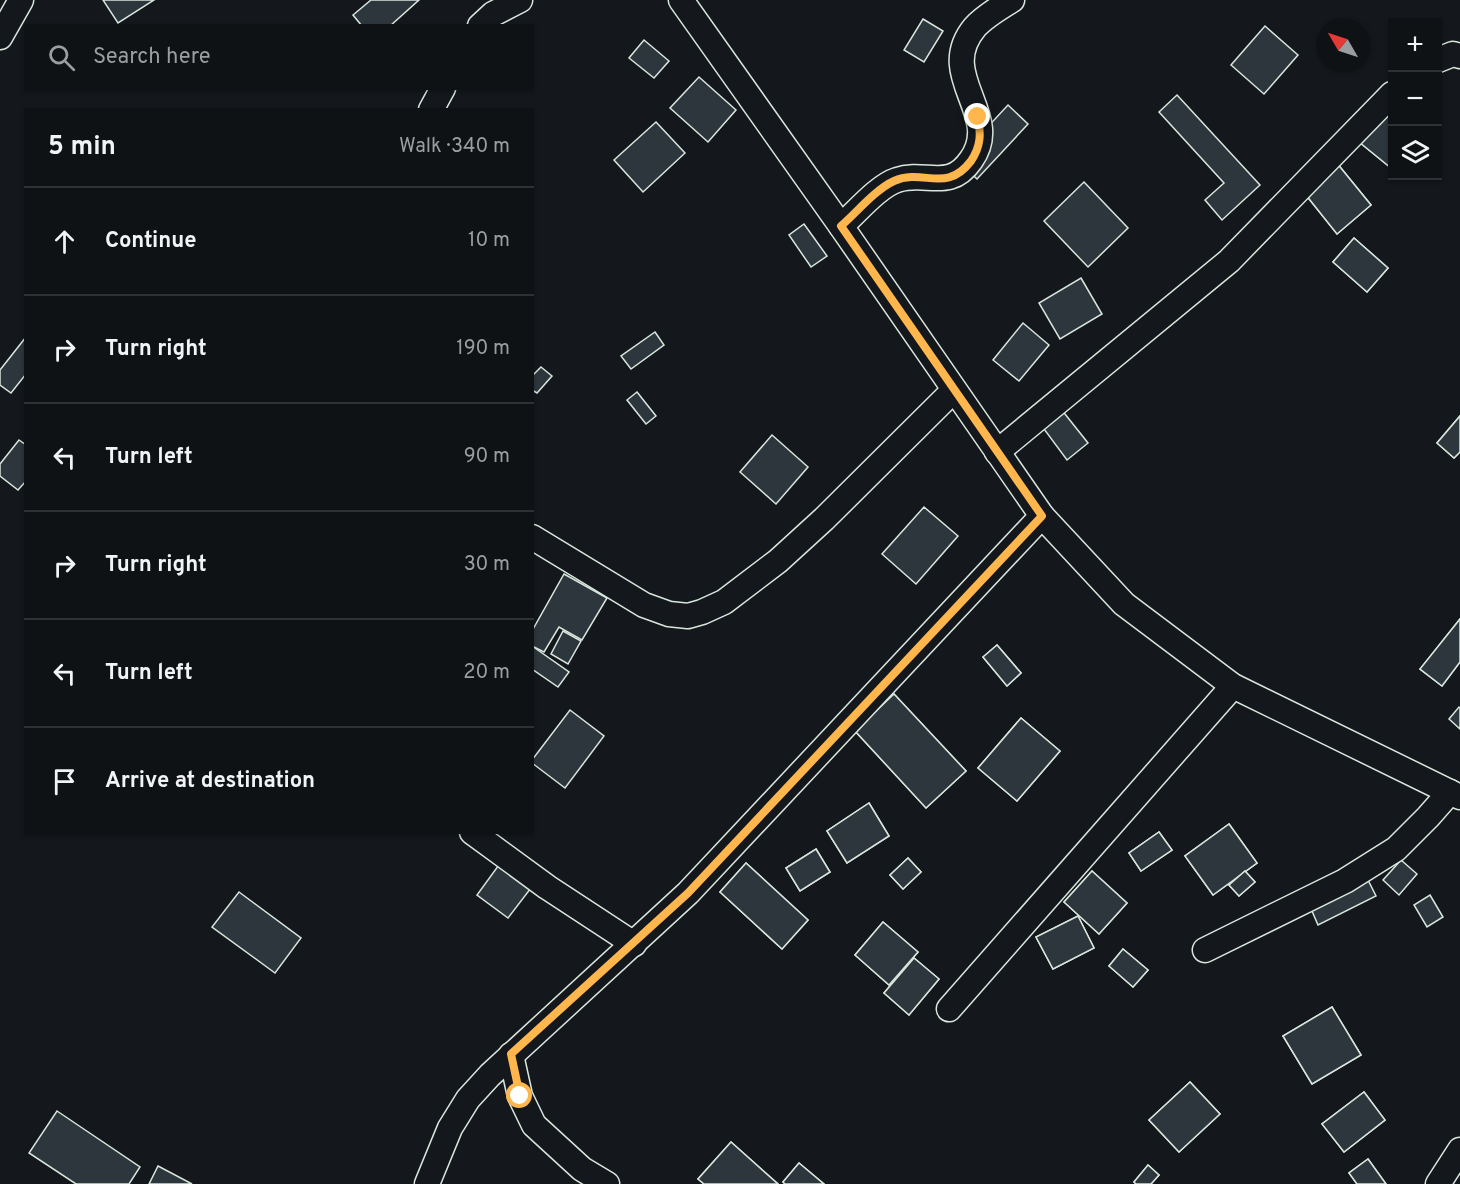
<!DOCTYPE html>
<meta charset="utf-8">
<style>
:root{--surface:#0f1215;--page:#181b1e;--text:#f1f3f6;--muted:#9b9ea0;--line:#2f3234}
body{margin:0;font-family:Overpass,sans-serif;background:var(--page);color:var(--text)}
.controls{position:absolute;right:18px;top:18px;display:grid;overflow:hidden;border-radius:0px;box-shadow:0 2px 4px #0004}
.controls button{width:54px;height:54px;display:grid;place-items:center;padding:0;border:0;border-bottom:2px solid var(--line);background:var(--surface);color:var(--text);font:30px sans-serif}
.compass{position:absolute;left:1316px;top:18px;width:54px;height:54px;border-radius:50%;background:var(--surface);box-shadow:0 2px 4px #0004;rotate:309deg}
.stop{position:absolute;width:18px;height:18px;margin:-14px;border:4px solid #ffb74d;border-radius:50%;background:#fff}
.stop.end{background:#ffb74d;border-color:#fff;box-shadow:0 2px 6px #0008}
.list{margin:0;padding:0;list-style:none}
h2{display:flex;justify-content:space-between;align-items:center;height:78px;margin:0;padding:0 24px;font-size:26px}
h2 small{font-size:20px;font-weight:400;color:var(--muted)}
.list li{display:grid;grid-template-columns:39px 1fr auto;gap:18px;align-items:center;box-sizing:border-box;height:108px;padding:0 24px;border-top:2px solid var(--line)}
.list b{display:block;font-size:22px;white-space:nowrap}
.list em{font-size:20px;font-style:normal;color:var(--muted)}
.icon{flex:none;width:33px;height:33px;fill:none;stroke:currentColor;stroke-width:2;stroke-linecap:round;stroke-linejoin:round}
.map{position:relative;flex:none;width:1460px;height:1184px;overflow:hidden}
.search{position:absolute;background:var(--surface);box-shadow:0 2px 4px #0004;left:24px;top:24px;width:510px;height:66px;display:flex;align-items:center;gap:15px;box-sizing:border-box;padding:0 21px;border-radius:0px;color:var(--muted);font-size:22px}
.panel{position:absolute;background:var(--surface);box-shadow:0 2px 4px #0004;left:24px;top:108px;width:510px;height:726px;border-radius:0px}
.map>svg:first-child{display:block}
.building{fill:#2c363c;stroke:#d8e6dc;stroke-width:1.5}
.lines{fill:none;stroke-linecap:round;stroke-linejoin:round}
.minor-casing{stroke:#d8e6dc;stroke-width:27}
.minor{stroke:#14181c;stroke-width:24}
.route{stroke:#ffb74d;stroke-width:8}
</style>
<div class="map">
<svg width="1460" height="1184" viewBox="0 0 1460 1184">
<rect width="100%" height="100%" fill="#14181c"/>
<g class="building">
<path d="M103,0H154L118,23Z"/>
<path d="M371,0H419L390,26H362L353,15Z"/>
<path d="M923,19L943,31L924,62L904,50Z"/>
<path d="M1265,26L1298,55L1264,94L1231,65Z"/>
<path d="M644,40L669,61L654,78L629,58Z"/>
<path d="M699,77L736,110L708,142L670,108Z"/>
<path d="M1177,95L1260,185L1222,220L1205,200L1224,183L1159,112Z"/>
<path d="M1392,103V167L1391,168L1359,142Z"/>
<path d="M1392,103V167L1391,168L1359,142Z"/>
<path d="M1008,105L1028,124L977,179L957,160Z"/>
<path d="M656,122L685,153L643,192L614,160Z"/>
<path d="M1336,162L1371,205L1337,234L1302,190Z"/>
<path d="M1336,162L1371,205L1337,234L1302,190Z"/>
<path d="M1084,182L1128,228L1088,267L1044,221Z"/>
<path d="M804,224L827,256L811,267L789,235Z"/>
<path d="M1354,238L1388,268L1367,292L1333,262Z"/>
<path d="M1354,238L1388,268L1367,292L1333,262Z"/>
<path d="M1081,278L1102,314L1060,339L1039,303Z"/>
<path d="M1023,323L1049,345L1019,381L993,360Z"/>
<path d="M655,332L664,345L631,369L621,356Z"/>
<path d="M26,337V374L11,393L0,385V370Z"/>
<path d="M541,367L552,376L537,393L532,390V376Z"/>
<path d="M637,392L656,416L646,424L627,400Z"/>
<path d="M1061,409L1088,443L1067,460L1041,425Z"/>
<path d="M1460,416V452L1454,458L1437,443Z"/>
<path d="M1460,416V452L1454,458L1437,443Z"/>
<path d="M772,435L808,467L776,504L740,472Z"/>
<path d="M19,440L26,445V481L18,490L0,476V464Z"/>
<path d="M924,507L958,536L916,584L882,554Z"/>
<path d="M564,574L607,598L582,640L559,627L544,652L532,646V631Z"/>
<path d="M1460,619V662L1442,686L1420,669Z"/>
<path d="M1460,619V662L1442,686L1420,669Z"/>
<path d="M563,631L581,641L568,664L551,654Z"/>
<path d="M997,645L1021,673L1007,686L983,657Z"/>
<path d="M997,645L1021,673L1007,686L983,657Z"/>
<path d="M532,646L569,672L558,687L532,669Z"/>
<path d="M894,694L966,771L926,808L855,731Z"/>
<path d="M894,694L966,771L926,808L855,731Z"/>
<path d="M1459,707L1460,708V729L1449,719Z"/>
<path d="M570,710L604,736L565,788L532,763V760Z"/>
<path d="M1021,718L1060,751L1017,801L978,768Z"/>
<path d="M1021,718L1060,751L1017,801L978,768Z"/>
<path d="M869,803L889,836L847,863L827,831Z"/>
<path d="M869,803L889,836L847,863L827,831Z"/>
<path d="M1229,824L1257,863L1213,895L1185,856Z"/>
<path d="M1229,824L1257,863L1213,895L1185,856Z"/>
<path d="M1159,832L1172,850L1141,871L1129,853Z"/>
<path d="M1159,832L1172,850L1141,871L1129,853Z"/>
<path d="M816,849L830,872L800,891L786,868Z"/>
<path d="M816,849L830,872L800,891L786,868Z"/>
<path d="M509,851L541,875L508,918L477,895Z"/>
<path d="M908,858L921,872L903,889L890,875Z"/>
<path d="M908,858L921,872L903,889L890,875Z"/>
<path d="M1401,860L1417,874L1399,895L1383,880Z"/>
<path d="M746,863L808,920L782,949L720,892Z"/>
<path d="M746,863L808,920L782,949L720,892Z"/>
<path d="M1092,871L1127,903L1099,934L1064,902Z"/>
<path d="M1092,871L1127,903L1099,934L1064,902Z"/>
<path d="M1245,871L1255,882L1239,896L1229,885Z"/>
<path d="M1245,871L1255,882L1239,896L1229,885Z"/>
<path d="M1366,876L1376,896L1318,925L1309,904Z"/>
<path d="M239,892L301,938L275,973L212,927Z"/>
<path d="M1430,895L1443,917L1427,927L1414,905Z"/>
<path d="M1078,916L1094,948L1053,969L1036,937Z"/>
<path d="M1078,916L1094,948L1053,969L1036,937Z"/>
<path d="M883,922L918,952L889,985L855,955Z"/>
<path d="M883,922L918,952L889,985L855,955Z"/>
<path d="M1123,949L1148,970L1133,987L1109,966Z"/>
<path d="M1123,949L1148,970L1133,987L1109,966Z"/>
<path d="M914,958L939,979L909,1015L884,993Z"/>
<path d="M914,958L939,979L909,1015L884,993Z"/>
<path d="M1332,1007L1361,1055L1312,1084L1283,1036Z"/>
<path d="M1332,1007L1361,1055L1312,1084L1283,1036Z"/>
<path d="M1190,1082L1220,1114L1179,1152L1149,1120Z"/>
<path d="M1190,1082L1220,1114L1179,1152L1149,1120Z"/>
<path d="M1364,1092L1385,1120L1344,1152L1322,1124Z"/>
<path d="M1364,1092L1385,1120L1344,1152L1322,1124Z"/>
<path d="M57,1111L140,1167L129,1184H76L29,1153Z"/>
<path d="M731,1142L778,1184H704L698,1179Z"/>
<path d="M731,1142L778,1184H704L698,1179Z"/>
<path d="M1368,1159L1386,1184H1357L1349,1173Z"/>
<path d="M1368,1159L1386,1184H1357L1349,1173Z"/>
<path d="M799,1163L824,1184H785L783,1182Z"/>
<path d="M799,1163L824,1184H785L783,1182Z"/>
<path d="M1148,1165L1159,1175L1151,1184H1136L1134,1182Z"/>
<path d="M1148,1165L1159,1175L1151,1184H1136L1134,1182Z"/>
<path d="M158,1166L192,1184H149Z"/>
</g>
<g class="lines">
<defs>
<g id="minor">
<path d="M681,0L841,226L1042,516L1124,604L1233,686L1460,797"/>
<path d="M480,26L493,14L520,0"/>
<path d="M0,37L21,0"/>
<path d="M1438,60L1453,54L1460,56"/>
<path d="M431,110L443,88"/>
<path d="M841,226C856,213 878,186 897,180C926,170 949,192 971,160C1004,114 934,76 975,27C985,16 999,8 1012,0"/>
<path d="M997,452L1229,261L1392,94"/>
<path d="M532,537L644,605L669,614L688,616L702,612L724,602L778,561L824,519L954,390"/>
<path d="M472,832L547,887L634,944"/>
<path d="M1205,950L1345,881L1396,849L1428,817L1450,792"/>
<path d="M949,1009L1233,686"/>
<path d="M511,1055L520,1096L534,1125L582,1169L607,1184"/>
<path d="M427,1184L450,1128L468,1099L490,1075L688,893L1042,516"/>
<path d="M1438,1184L1460,1150"/>
</g>
</defs>
<use href="#minor" class="minor-casing"/>
<use href="#minor" class="minor"/>
</g>
<g class="lines">
<path class="route" d="M520,1096L511,1054L688,893L1042,516L841,226C856,213 876,189 894,181C924,168 946,194 971,161C981,146 981,134 978,117"/>
</g>
</svg>
<div class="controls">
<button>+</button>
<button>−</button>
<button><svg class="icon" aria-label="layers" viewBox="0 0 24 24"><path d="M12 4l9 5-9 5-9-5zM3 14l9 5 9-5"/></svg></button>
</div>
<svg class="compass" viewBox="-18 -18 36 36"><path d="M0-13l5 13h-10z" fill="#e53935"/><path d="M0 13l5-13h-10z" fill="#9b9ea0"/></svg>
<div class="stop" style="left:520px;top:1096px"></div>
<div class="stop end" style="left:978px;top:117px"></div>
<div class="search"><svg class="icon" aria-label="search" viewBox="0 0 24 24"><circle cx="10" cy="10" r="6"/><path d="M15 15l6 6"/></svg>Search here</div>
<section class="panel">
<h2>5 min<small>Walk · 340 m</small></h2>
<ul class="list">
<li><svg class="icon" aria-label="ahead" viewBox="0 0 24 24"><path d="M12 20V5M6 11l6-6 6 6"/></svg><div><b>Continue</b></div><em>10 m</em></li>
<li><svg class="icon" aria-label="right" viewBox="0 0 24 24"><path d="M7 20v-9h11M14 6l5 5-5 5"/></svg><div><b>Turn right</b></div><em>190 m</em></li>
<li><svg class="icon" aria-label="left" viewBox="0 0 24 24"><path d="M17 20v-9H6M10 6l-5 5 5 5"/></svg><div><b>Turn left</b></div><em>90 m</em></li>
<li><svg class="icon" aria-label="right" viewBox="0 0 24 24"><path d="M7 20v-9h11M14 6l5 5-5 5"/></svg><div><b>Turn right</b></div><em>30 m</em></li>
<li><svg class="icon" aria-label="left" viewBox="0 0 24 24"><path d="M17 20v-9H6M10 6l-5 5 5 5"/></svg><div><b>Turn left</b></div><em>20 m</em></li>
<li><svg class="icon" aria-label="arrive" viewBox="0 0 24 24"><path d="M6 21V4h12l-3 4 3 4H6"/></svg><div><b>Arrive at destination</b></div></li>
</ul>
</section>
</div>
